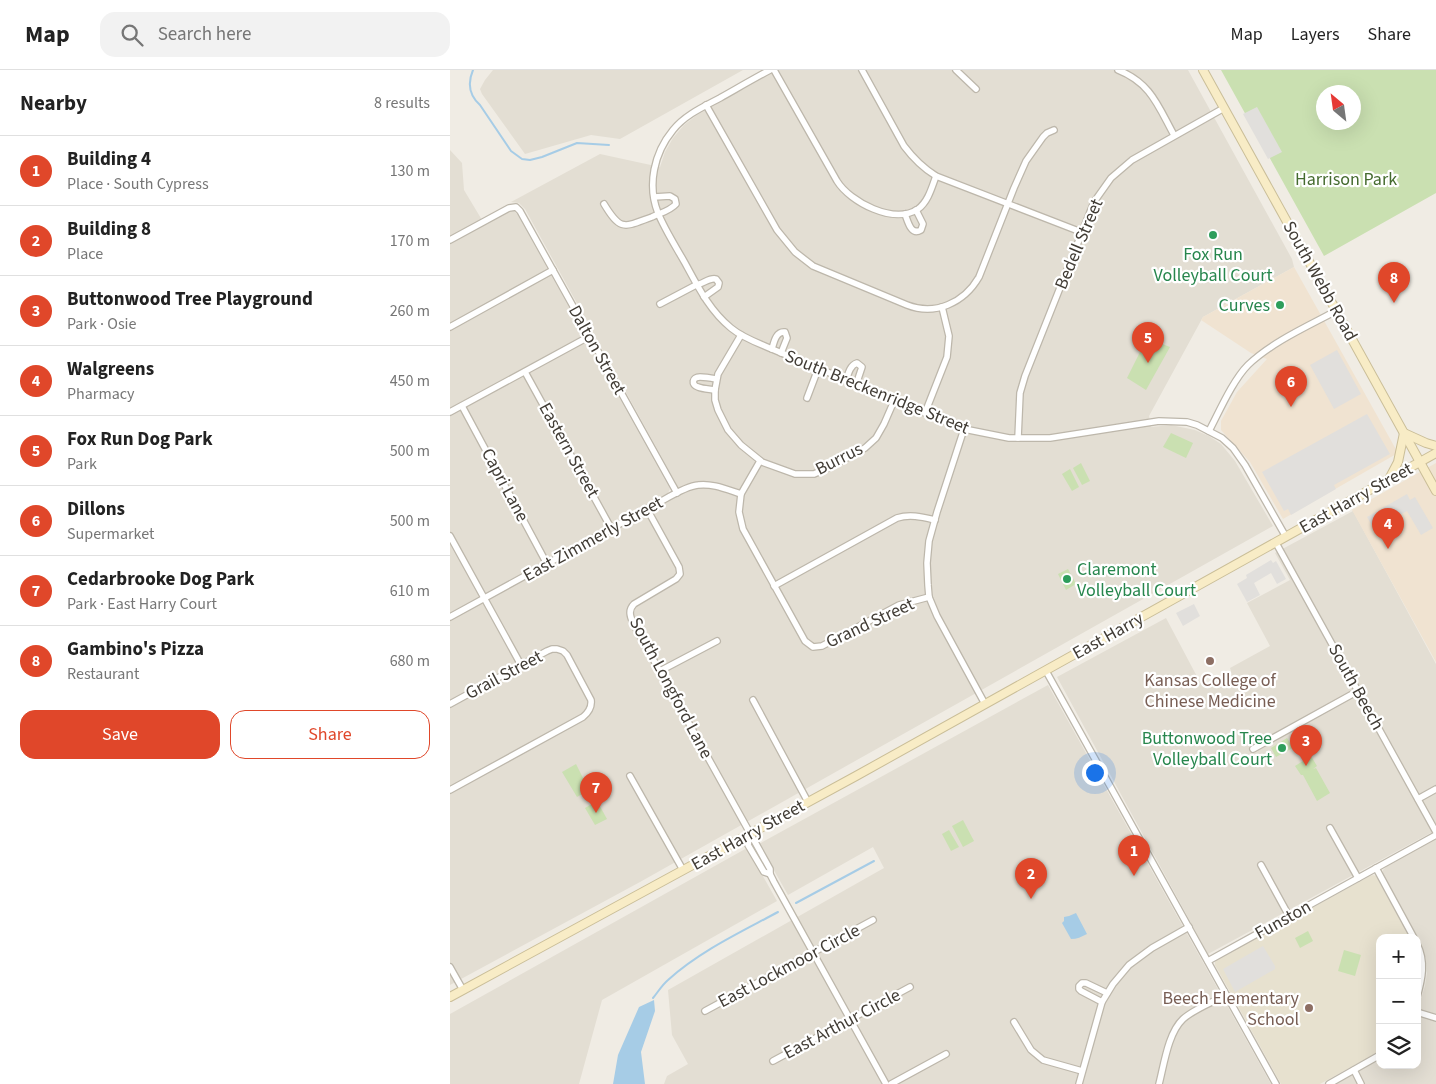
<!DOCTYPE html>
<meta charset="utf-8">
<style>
:root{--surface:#fff;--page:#f2f2f2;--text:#222;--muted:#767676;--line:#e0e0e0;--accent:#e0472a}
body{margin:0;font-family:"Source Sans 3",sans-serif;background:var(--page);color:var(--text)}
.controls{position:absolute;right:15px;bottom:15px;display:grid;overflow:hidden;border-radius:10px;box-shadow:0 5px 20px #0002}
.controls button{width:45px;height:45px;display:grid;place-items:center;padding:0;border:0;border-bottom:1px solid var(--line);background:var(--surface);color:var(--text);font:25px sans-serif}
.compass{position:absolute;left:866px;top:15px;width:45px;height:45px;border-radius:50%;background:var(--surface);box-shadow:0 5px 20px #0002;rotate:331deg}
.you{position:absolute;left:644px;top:702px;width:18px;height:18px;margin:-12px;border:4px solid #fff;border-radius:50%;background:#1a73e8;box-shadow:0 0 0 8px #1a73e833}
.badge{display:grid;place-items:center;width:32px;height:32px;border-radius:50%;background:var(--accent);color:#fff;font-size:16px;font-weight:700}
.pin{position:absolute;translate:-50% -41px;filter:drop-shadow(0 1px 2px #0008)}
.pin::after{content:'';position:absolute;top:26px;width:18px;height:15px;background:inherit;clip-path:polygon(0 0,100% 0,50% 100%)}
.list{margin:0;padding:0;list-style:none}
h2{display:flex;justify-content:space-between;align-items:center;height:65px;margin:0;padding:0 20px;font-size:21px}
h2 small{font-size:16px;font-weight:400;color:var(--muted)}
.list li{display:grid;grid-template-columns:32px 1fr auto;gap:15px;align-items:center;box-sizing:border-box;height:70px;padding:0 20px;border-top:1px solid var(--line)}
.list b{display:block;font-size:19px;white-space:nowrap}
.list p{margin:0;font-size:16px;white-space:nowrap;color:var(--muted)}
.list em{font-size:16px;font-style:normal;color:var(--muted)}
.actions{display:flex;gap:10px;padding:15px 20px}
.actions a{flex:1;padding:11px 0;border:1px solid var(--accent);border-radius:15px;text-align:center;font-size:18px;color:var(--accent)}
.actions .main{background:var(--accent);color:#fff}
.icon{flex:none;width:28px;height:28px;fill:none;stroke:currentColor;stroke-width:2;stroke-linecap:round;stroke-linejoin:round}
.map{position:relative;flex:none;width:986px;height:1014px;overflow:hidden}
header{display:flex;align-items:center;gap:30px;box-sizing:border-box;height:70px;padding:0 25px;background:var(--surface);border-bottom:1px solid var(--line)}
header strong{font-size:24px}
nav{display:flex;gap:28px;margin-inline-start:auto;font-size:18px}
.search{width:350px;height:45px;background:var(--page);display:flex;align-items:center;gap:12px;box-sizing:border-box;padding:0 18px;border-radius:15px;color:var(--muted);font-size:19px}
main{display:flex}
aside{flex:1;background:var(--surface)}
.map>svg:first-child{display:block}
.residential{fill:#e3ded3}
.commercial{fill:#f0e3d1}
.education{fill:#e7e1cf}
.green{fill:#cae0b1;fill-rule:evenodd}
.parking{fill:#e1dfdc}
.water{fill:#a6cce6}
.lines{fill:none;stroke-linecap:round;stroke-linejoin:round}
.stream{stroke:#a6cce6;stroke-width:2}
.minor-casing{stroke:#bdb7ab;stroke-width:8}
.secondary-casing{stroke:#cabe98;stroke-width:10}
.minor{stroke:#fff;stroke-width:5.5}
.secondary{stroke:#f8ecc6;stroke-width:8}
.leisure-dot{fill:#2e9e5b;stroke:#fff;stroke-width:2}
.education-dot{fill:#8d6e63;stroke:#fff;stroke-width:2}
.labels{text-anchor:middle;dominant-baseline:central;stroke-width:4.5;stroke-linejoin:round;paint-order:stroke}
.park-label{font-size:18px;fill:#456b2f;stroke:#fff}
.street-label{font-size:18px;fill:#413c35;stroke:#fff}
.leisure-label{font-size:18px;fill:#27864d;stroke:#fff;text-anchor:end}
.education-label{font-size:18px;fill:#785e54;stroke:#fff}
</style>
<header>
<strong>Map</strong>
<div class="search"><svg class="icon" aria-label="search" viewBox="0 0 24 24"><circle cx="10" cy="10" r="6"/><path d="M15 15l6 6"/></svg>Search here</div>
<nav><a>Map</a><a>Layers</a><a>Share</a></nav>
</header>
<main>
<aside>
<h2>Nearby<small>8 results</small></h2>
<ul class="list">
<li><span class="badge">1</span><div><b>Building 4</b><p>Place · South Cypress</p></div><em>130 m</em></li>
<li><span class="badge">2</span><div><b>Building 8</b><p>Place</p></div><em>170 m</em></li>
<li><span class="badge">3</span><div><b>Buttonwood Tree Playground</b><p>Park · Osie</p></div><em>260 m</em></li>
<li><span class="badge">4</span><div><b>Walgreens</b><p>Pharmacy</p></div><em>450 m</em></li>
<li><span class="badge">5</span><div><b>Fox Run Dog Park</b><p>Park</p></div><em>500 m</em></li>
<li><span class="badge">6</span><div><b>Dillons</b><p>Supermarket</p></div><em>500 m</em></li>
<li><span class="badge">7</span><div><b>Cedarbrooke Dog Park</b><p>Park · East Harry Court</p></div><em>610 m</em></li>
<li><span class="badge">8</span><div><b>Gambino's Pizza</b><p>Restaurant</p></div><em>680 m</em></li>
</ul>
<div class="actions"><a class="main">Save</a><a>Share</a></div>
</aside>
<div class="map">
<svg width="986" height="1014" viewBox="0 0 986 1014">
<rect width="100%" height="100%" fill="#f0ece4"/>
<g class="residential">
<path d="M43,0H293L170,69L141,65L75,84L32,24L30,19L35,10Z"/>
<path d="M328,0H738L842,189L844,197L753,247L699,346L701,357L721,355L745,360L759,366L771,374L785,391L823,456L190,812L0,915V550L228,425L226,413L75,139L69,133L61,132L150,84L210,97L215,82L223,68L234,55L247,45Z"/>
<path d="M0,80L12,93L14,120L35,155L61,141H64L67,144L220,419L218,423L214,426L0,543Z"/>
<path d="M903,441L986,594V760L758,884L607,607L716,548L752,616L781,601L780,598L820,576L797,533L840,510L825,483Z"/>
<path d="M598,615L821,1014H214L217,1006L238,994L222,965L218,920L434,798L423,777L338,825L309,774Z"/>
<path d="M986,769V1014H887L930,989V995H967V941L975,916L977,903L976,889L970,871L933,804V800L937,796Z"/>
<path d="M297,778L327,831L152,930L129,1014H0V944Z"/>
</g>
<g class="commercial">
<path d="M844,197L948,383L833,449L800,392L771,360V351L787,322L817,289L801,283L751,250L753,247Z"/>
<path d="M986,393V592L902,440Z"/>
</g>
<path class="education" d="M923,805L926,806L960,868H930V981L870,1014H831L765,895V892L767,889L920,806Z"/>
<g class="green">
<path d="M771,0H986V123L874,186ZM874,22H904V52H874Z"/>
<path d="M697,268L720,277L696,320L677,308Z"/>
<path d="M721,363L743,373L736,388L713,377Z"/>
<path d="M631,393L640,411L632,415L623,398Z"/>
<path d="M620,399L629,417L622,421L612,404Z"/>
<path d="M618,499L626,514L616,520L608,504Z"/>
<path d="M837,668L843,678L826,687L821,678Z"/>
<path d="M861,686L867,696L863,699L866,698L880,723L867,731L853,705H851L845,696Z"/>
<path d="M126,694L139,720L127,727L112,702Z"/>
<path d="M147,731L157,749L145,755L135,738Z"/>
<path d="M513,750L524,771L513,777L502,756Z"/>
<path d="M499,760L509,777L501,781L492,764Z"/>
<path d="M858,861L863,871L850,878L845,868Z"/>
<path d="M894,880L911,885L905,906L888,901Z"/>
</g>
<g class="parking">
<path d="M807,37L832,82L818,89L793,44Z"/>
<path d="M887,280L911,324L884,339L860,295Z"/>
<path d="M917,344L940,384L884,415L886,419L841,445L838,439L834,441L812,402Z"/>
<path d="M957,424L960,430L965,427L983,458L971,465L957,441L924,459L917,447Z"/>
<path d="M821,490L823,493L826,491L836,509L827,514L821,503L804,513L810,525L797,532L787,514L797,508L796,505Z"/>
<path d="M744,534L750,546L733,556L726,543Z"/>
<path d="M813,876L825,896V899L785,922L773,899Z"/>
</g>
<g class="water">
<path d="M626,843L637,864C631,867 627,869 621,869L612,853L614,851V847L619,846Z"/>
<path d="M204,930L205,941L191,982L195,1014H163L168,985L189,937Z"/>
</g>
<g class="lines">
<g class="stream">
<path d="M23,0C17,14 19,25 30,35L61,81L72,89L80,90L92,87L127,73L159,75"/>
<path d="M346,833L424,791"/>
<path d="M203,928C208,922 212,915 218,910C250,881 291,862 328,842"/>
</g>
<defs>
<g id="minor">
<path d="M320,0C303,9 286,19 270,28C253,37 235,45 223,60C204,83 197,115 208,143C215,160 226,177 235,193C248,217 260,241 281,258C293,268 308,273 322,279L514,359L559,368H600L709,351L737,352L747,355L772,368L783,378L795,395L836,467"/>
<path d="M324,0L387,111C400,132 444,155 468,139C478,132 482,117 486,106"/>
<path d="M412,0L454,76C463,88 473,98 486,106L631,162"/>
<path d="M506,0L526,19"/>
<path d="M668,0C701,13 708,36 724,65"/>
<path d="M256,35L327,160L345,182L363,196L457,235C485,246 514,233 529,207L564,118L576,91L593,67L597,63L604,60"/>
<path d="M154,134C171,162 174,157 202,147C210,143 220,141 226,134L225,129L220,126L204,127"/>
<path d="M455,144C458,152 461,166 471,160L473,154L466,140"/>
<path d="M0,170L59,138L66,137L70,141L227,423"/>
<path d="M210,234L246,215C253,214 260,207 266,209L269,213L268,217L254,227"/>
<path d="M0,257L103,200"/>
<path d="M291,265L268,304L265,320V330L268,340L278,360L291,375L312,392L345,404H364L380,397L415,378L426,368L434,354L444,331"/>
<path d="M322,279C324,272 326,261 335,262L337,268L331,283"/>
<path d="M75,302L161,458"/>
<path d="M396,311C398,304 400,295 407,293L412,297L406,315"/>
<path d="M265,320C259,319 253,319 248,317C241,315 242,307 250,307C255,307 261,308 266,309"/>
<path d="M357,328L368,299"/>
<path d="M12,336L97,494"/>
<path d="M0,342L140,266"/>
<path d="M475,343L497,287L499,266L492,237"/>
<path d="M514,359L487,442L479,471L477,493L478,515L479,527L487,546L535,634"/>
<path d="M759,361C769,342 783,310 798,295C822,272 858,256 886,241"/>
<path d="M568,368L570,323L575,306L644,132L661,108L682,90L774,38"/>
<path d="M310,391L291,424L289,442L293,459L355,571L363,577L372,576L449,535L479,527"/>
<path d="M197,439L229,497L230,504L226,509L184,534C178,540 180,546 183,553L320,799V804L324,812L436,1014"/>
<path d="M0,466L71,595"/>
<path d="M826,473L986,762"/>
<path d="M324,516L447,448C460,444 472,447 485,450"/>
<path d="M0,547L208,433C219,427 236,416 248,415C263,413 278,420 291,424"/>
<path d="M210,601L267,571"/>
<path d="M596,601L826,1014"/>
<path d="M303,630L358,732"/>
<path d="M0,634L97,581L102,579H107L113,581L117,585L141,630C142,637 139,642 133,647L0,720"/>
<path d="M803,679L908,621"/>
<path d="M180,706L233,800"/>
<path d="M968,729L986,719"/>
<path d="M880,758L908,808"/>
<path d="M300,763L298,775L314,802L320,804"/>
<path d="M811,795L839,846"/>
<path d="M926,798L964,868"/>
<path d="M967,874C976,892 972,909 967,927"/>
<path d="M758,891L986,765"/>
<path d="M0,897L13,920"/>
<path d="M652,932L631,921L629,919V916L632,913H636L657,923"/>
<path d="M255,941L423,850"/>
<path d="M967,942L986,948"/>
<path d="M564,952L581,980L593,990L632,1001"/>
<path d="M323,991L460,917"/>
<path d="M904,1000L911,1014"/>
<path d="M441,1014L496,984"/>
<path d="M629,1014L652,932L663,914L679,895L702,878L739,857"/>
<path d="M709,1014C714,995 718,963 733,949C744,939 763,932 776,925"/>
<path d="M879,1014L930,985"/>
</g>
<g id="secondary">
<path d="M753,0L986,421"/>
<path d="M939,409L948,392L954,363L976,373L986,376"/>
<path d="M0,927L406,706L986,383"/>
</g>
</defs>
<use href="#minor" class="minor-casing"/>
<use href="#secondary" class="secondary-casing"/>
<use href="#minor" class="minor"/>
<use href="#secondary" class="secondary"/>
</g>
<g class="leisure-dot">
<circle cx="763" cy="165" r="5"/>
<circle cx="830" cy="235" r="5"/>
<circle cx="617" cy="509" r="5"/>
<circle cx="832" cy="678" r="5"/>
</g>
<g class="education-dot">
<circle cx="760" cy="591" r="5"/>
<circle cx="859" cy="938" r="5"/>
</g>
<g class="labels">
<g class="park-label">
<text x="896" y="109">Harrison Park</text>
</g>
<g class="street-label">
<text transform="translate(629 174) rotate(-67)">Bedell Street</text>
<text transform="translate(870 211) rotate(61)">South Webb Road</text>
<text transform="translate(147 280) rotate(61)">Dalton Street</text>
<text transform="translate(427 322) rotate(22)">South Breckenridge Street</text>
<text transform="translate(119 380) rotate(61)">Eastern Street</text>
<text transform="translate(389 389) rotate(-27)">Burrus</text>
<text transform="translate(55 415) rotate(62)">Capri Lane</text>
<text transform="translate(906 428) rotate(-29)">East Harry Street</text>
<text transform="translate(143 469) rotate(-29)">East Zimmerly Street</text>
<text transform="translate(420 553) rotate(-25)">Grand Street</text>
<text transform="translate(658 566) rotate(-29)">East Harry</text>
<text transform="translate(54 605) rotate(-28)">Grail Street</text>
<text transform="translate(906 617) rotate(61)">South Beech</text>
<text transform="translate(221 618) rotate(62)">South Longford Lane</text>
<text transform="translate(298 765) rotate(-29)">East Harry Street</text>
<text transform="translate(833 850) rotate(-29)">Funston</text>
<text transform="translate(339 896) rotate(-28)">East Lockmoor Circle</text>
<text transform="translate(392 954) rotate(-28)">East Arthur Circle</text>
</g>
<g class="leisure-label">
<text x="763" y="184" text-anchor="middle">Fox Run<tspan x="763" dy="21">Volleyball Court</tspan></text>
<text x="820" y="235">Curves</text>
<text x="627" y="499" text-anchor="start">Claremont<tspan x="627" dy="21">Volleyball Court</tspan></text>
<text x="822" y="668">Buttonwood Tree<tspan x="822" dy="21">Volleyball Court</tspan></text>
</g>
<g class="education-label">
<text x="760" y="610">Kansas College of<tspan x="760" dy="21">Chinese Medicine</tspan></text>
<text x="849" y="928" text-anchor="end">Beech Elementary<tspan x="849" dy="21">School</tspan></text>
</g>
</g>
</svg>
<div class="controls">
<button>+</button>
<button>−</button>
<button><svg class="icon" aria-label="layers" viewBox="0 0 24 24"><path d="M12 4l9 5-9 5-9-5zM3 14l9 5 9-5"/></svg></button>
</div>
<svg class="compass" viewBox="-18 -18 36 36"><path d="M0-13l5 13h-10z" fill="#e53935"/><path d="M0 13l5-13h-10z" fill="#767676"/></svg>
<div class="you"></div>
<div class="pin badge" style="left:684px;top:806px">1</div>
<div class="pin badge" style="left:581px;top:829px">2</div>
<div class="pin badge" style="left:856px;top:696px">3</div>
<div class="pin badge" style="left:938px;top:479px">4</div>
<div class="pin badge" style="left:698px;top:293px">5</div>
<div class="pin badge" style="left:841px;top:337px">6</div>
<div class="pin badge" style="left:146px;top:743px">7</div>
<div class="pin badge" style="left:944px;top:233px">8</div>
</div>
</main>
